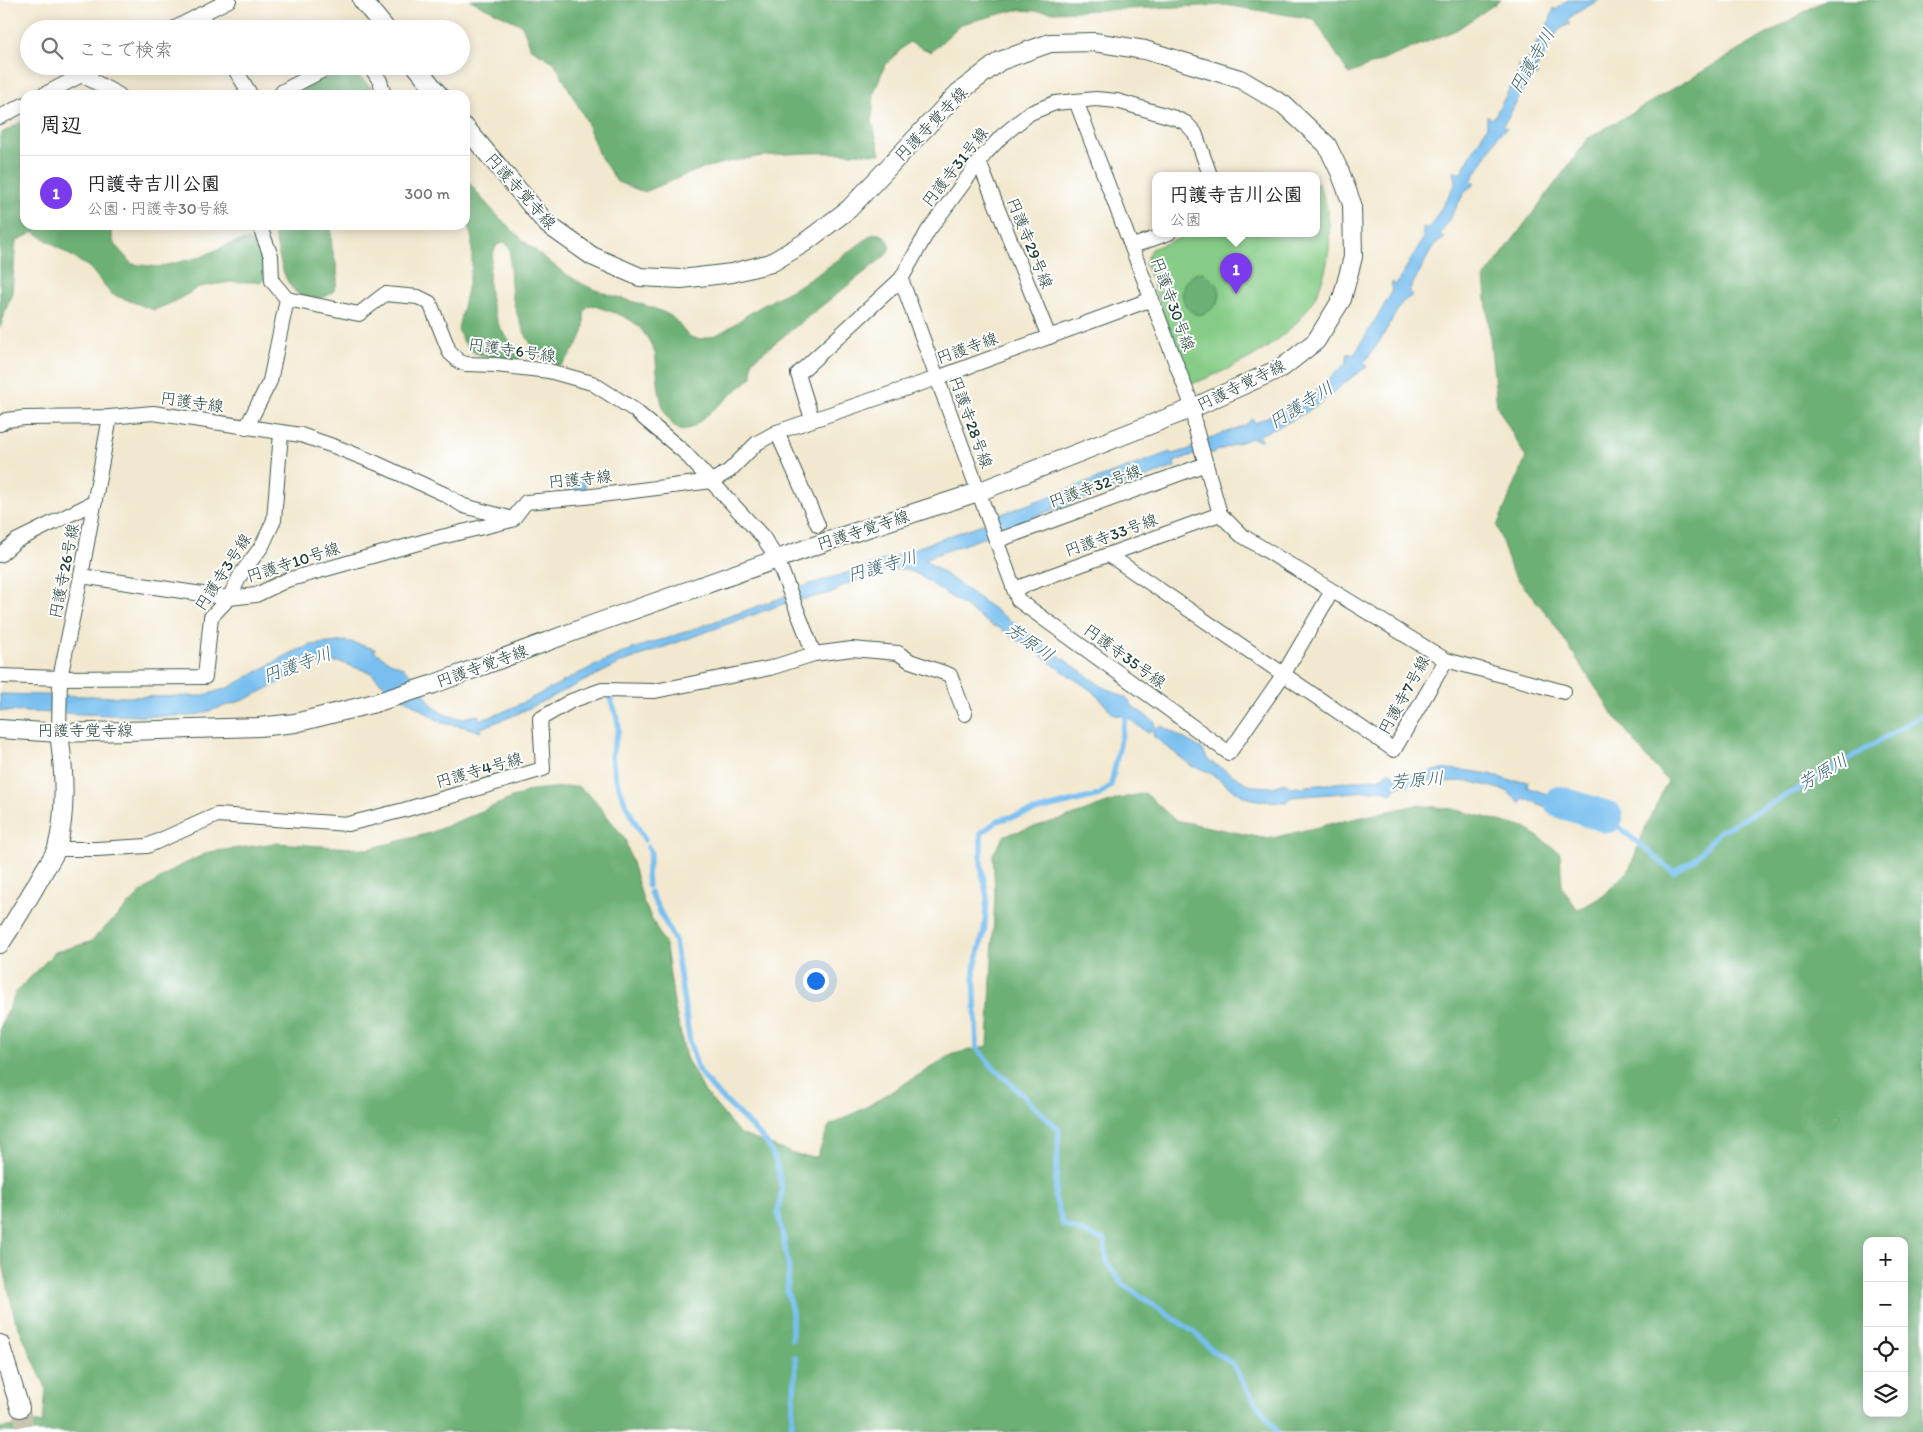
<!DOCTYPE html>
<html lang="ja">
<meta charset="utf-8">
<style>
:root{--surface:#fff;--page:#f6f6f6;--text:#202124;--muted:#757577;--line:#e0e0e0;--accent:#7c3aed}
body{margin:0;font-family:Itim,"Klee One",sans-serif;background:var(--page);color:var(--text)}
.controls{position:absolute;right:15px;bottom:15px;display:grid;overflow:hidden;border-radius:10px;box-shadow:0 2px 12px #0003}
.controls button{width:45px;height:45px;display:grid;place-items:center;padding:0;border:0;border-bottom:1px solid var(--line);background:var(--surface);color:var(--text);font:25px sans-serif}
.you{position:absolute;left:815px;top:980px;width:18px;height:18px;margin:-12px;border:4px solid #fff;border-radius:50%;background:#1a73e8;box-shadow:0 0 0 8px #1a73e833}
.badge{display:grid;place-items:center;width:32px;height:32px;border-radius:50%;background:var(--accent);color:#fff;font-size:16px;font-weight:700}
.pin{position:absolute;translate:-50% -41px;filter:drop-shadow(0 1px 2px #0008)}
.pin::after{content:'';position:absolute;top:26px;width:18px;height:15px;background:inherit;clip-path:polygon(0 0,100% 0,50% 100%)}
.popup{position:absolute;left:1152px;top:172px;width:168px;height:65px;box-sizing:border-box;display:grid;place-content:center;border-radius:10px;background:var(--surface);filter:drop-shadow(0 1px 4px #0005);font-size:16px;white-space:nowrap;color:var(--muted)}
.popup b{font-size:19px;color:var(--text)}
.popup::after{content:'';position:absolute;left:50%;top:100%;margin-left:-10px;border:10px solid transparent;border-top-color:var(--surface)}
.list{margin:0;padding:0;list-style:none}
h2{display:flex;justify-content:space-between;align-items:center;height:65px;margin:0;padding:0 20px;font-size:21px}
h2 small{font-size:16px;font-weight:400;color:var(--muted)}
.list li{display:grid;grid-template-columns:32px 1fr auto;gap:15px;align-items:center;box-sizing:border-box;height:75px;padding:0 20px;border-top:1px solid var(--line)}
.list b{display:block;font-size:19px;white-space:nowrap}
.list p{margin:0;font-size:16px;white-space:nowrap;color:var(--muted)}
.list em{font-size:16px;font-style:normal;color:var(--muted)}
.icon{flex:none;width:28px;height:28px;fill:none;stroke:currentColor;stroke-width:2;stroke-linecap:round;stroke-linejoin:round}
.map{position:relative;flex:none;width:1923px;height:1432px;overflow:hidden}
.search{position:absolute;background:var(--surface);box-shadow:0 2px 12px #0003;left:20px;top:20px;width:450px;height:55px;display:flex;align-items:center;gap:12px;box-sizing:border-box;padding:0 18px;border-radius:28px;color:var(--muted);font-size:19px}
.panel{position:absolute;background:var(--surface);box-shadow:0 2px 12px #0003;left:20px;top:90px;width:450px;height:140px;border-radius:15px}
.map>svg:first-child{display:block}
.green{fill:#86cc87;stroke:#52845e}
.forest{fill:#6cb074;stroke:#467654;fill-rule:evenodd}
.water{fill:#78bff0;stroke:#4c7e92}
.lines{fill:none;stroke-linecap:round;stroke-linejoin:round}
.stream{stroke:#78bff0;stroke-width:5.5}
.river{stroke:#78bff0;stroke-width:32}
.tertiary-tunnel{stroke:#c8c6b0;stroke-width:18;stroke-dasharray:18 9;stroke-linecap:butt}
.minor-casing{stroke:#3f574b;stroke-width:16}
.tertiary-casing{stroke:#3f574b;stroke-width:20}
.minor{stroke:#fff;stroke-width:14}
.tertiary{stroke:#fff;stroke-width:18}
.labels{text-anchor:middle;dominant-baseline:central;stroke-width:4;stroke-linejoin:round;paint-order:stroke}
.street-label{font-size:16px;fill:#1f3d34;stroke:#fff}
.water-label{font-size:18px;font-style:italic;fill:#3a646c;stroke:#fff}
</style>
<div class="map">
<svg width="1923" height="1432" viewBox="0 0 1923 1432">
<rect width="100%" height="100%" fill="#fff"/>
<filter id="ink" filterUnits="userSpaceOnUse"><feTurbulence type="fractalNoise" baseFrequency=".02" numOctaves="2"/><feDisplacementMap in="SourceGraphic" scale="10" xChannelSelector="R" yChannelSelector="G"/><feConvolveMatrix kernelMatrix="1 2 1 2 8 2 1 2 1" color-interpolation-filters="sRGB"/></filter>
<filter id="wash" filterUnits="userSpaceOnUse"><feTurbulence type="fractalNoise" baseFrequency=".0096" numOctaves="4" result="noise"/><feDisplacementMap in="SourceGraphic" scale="20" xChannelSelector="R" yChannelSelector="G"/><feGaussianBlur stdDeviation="1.12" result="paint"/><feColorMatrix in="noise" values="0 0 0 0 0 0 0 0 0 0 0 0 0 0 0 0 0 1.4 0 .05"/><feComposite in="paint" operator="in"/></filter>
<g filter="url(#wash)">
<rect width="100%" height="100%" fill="#f2e8cf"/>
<path class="green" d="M1318,183C1328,203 1331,227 1329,250C1321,328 1255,360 1189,385L1145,263L1151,249L1194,233H1316V184Z"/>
<g class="forest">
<path d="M470,0H1501L1456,30L1349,74L1314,19L1224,5L1054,12L1016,10L961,24L931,52L909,42L885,65L874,93L872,121L880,154C826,152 772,151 720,164C695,169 668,183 644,192L617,182L598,153L586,120L554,62L531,49L522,25Z"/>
<path d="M1827,0H1923V1432H0V1428L43,1422L46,1388L15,1319L0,1250V1028L16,992L55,952L90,942L144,890L174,869L209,852L276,843L368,849L430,833L531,790L577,786L593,798L625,839L644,903L666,947L675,1009L686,1058L705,1092L740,1134L800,1156L817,1157L829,1126L868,1106L953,1054L988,1046L995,893L993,854L1005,835L1072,816L1118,799L1145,793L1175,820L1268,839L1326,825L1417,805L1453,809L1526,828L1560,853L1562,887L1578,910L1603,896L1629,870L1646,826L1668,781L1648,759L1610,710L1551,619L1512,572L1497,526L1526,458L1497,406L1484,278L1589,138L1816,5ZM1867,1241H1904V1413H1867Z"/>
<path d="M342,73C357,73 368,82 376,95H294L317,81Z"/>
<path d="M25,120V225H110L114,244L132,264L158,267L201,257L229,244L248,240C261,245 265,267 264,280L260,282H231L199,287L176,301L154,310L111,294L90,268L34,232L16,241L12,292L0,328V134Z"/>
<path d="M465,176C488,212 552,271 591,288C616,299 643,302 667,314C683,321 682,343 706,338C723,335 740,319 755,310C770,301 787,293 802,284C827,269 850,251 873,234C887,232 895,245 885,256L752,361V377L693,427L681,431C656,416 659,379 655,353C640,318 626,317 592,305C580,308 586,319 584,328C581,342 571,355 561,365C535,370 515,314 512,294C510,279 510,264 510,248L505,242L497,245C483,270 489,311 504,334C510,342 521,349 521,359L518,361L491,359L473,352L462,340L458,329L472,267V239L465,215Z"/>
<path d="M272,225H331C332,233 331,241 332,248C335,261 340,273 336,286C334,293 326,298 319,298C312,298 303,298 297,293C280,280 278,244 272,225Z"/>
<path d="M1201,272C1213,279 1226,290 1217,303C1211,311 1206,314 1197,315C1176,305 1177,277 1201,272Z"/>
</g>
<g class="water">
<path d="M1567,0H1599L1576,13L1567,20L1570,24L1559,29L1534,72L1538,75L1529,80L1503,126L1507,128L1499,134L1471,181L1475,184L1466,190L1440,235L1445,238L1434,245L1409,291L1413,295L1402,302L1381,339L1364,363L1367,367C1347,378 1331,397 1311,409C1295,420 1277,427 1259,435L1261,441L1251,438L1212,453L1193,455L1174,462L1175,467L1030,518L1027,522L924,559L1100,685L1128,699L1132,706L1155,722L1154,726L1158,728L1160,725L1202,749L1208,760L1251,786L1274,787L1285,783L1291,788L1381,778L1389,771L1395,776L1424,773L1426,775L1430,774V771L1448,769L1470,771L1490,774L1511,781H1528L1527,787L1564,800L1576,796L1574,804L1604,813L1600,824L1571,812L1568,821L1559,812L1523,798L1521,804L1507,791L1496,788L1468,781L1432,782L1431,780L1426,781V783L1398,786L1391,793L1382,790L1291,797L1286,802C1275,801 1262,801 1251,799C1230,793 1214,769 1193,767L1153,736L1154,733L1150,730L1148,733L1125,716L1114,715L1095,693L998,627L993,626L919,575L904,569L888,570L842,586L835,592L783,604L623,662L515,715L481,728V732L465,727L442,723L386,687L371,673L340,662H324L308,666L281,680L279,683L244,700L193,716H139L0,711V694L127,697L201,696L228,688L291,653L311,645L347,641L375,649L374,652C380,654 385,659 390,662C398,665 404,667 410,674C432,698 426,714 465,719L466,717L478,715L480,720C506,713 529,699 553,687C585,670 629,647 665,639L781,598L794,589L853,571L982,524L996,516L1170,452L1172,454L1190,449L1207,439L1246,425L1252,418L1255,423L1291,405L1293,407L1311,395L1346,363L1348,353L1354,355L1391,294L1392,282L1396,285L1423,239V227L1429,229L1456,183L1454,171L1460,174L1487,127V116L1493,119L1518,74L1519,64L1523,67L1550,20L1554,8L1556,10Z"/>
<path d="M584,477L586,492L568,495L566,479Z"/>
</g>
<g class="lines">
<g class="stream">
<path d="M610,698C613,708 621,722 618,732C615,742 612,748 612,758C614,784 632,818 645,840"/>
<path d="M1127,711L1111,785L1099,795L999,820L981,833V865L987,898L984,932L974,970L977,1048L989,1063L1059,1130L1055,1197L1063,1225L1104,1240L1107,1262L1122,1284L1194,1332L1214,1352L1233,1364L1246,1388L1277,1432"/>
<path d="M1607,817L1673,872L1694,860L1719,832L1805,785L1923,715"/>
<path d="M648,847L651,852L647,873L648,886"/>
<path d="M650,892L675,941L690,1043L698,1070L713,1089L752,1127L768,1145L775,1159L780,1178L782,1190L778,1211L789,1268L787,1290L792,1312V1339"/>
<path d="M791,1432L796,1365L795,1357"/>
</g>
<path class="river" d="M1560,802L1607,817"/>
</g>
</g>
<g filter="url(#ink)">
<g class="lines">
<path class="tertiary-tunnel" d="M20,1408L27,1432"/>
<defs>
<g id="minor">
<path d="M201,14L210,29"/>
<path d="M173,29L229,0"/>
<path d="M233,66L249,92L243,95"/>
<path d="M370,66L380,81L384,95"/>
<path d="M82,75L119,95"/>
<path d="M43,95L99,66"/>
<path d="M280,95L283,91L331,66"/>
<path d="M1076,101L1193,408L1195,426L1220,514L1241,535L1446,660L1394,750L1109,555"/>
<path d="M0,117L25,104"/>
<path d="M979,162L1049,337"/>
<path d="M1133,246L1169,233"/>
<path d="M901,279L1018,600L1229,753L1283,675L1332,591"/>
<path d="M812,419L798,374L901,279L928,231L985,154L1002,136L1030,113L1055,103L1096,99L1117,101L1175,118L1186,123L1195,133L1210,175"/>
<path d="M0,424L6,420L24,418L110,417L153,413L301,435L336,447L376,463L444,494L464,506L513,519L526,502L585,497L712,481L729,471L757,443L777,432L937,378L1152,299"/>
<path d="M246,428L270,381L287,299L272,281L271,256L259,225"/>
<path d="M777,432L818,525"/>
<path d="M996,541L1206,464"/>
<path d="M0,555L16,541L95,502"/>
<path d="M81,576L229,598L256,595L287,580L429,540L512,520"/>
<path d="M1014,589L1220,514"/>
<path d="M814,654L852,649L898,653L910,661L950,675L965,714"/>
<path d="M1446,660L1564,692"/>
<path d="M0,676L60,678L205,677L211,617L229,598L241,574L262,546L274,520L281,433"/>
<path d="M59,733L60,678L81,576L110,417"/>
<path d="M56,849H97L147,846L217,815L348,824L404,810L543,769L540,719L571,701L602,690L655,691L770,668L814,654L777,559L763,537L683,451L633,409L592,383L549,371L496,365L466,364L460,362L450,353L430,303L418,297L385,294L359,314L287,299"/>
</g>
<g id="tertiary">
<path d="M362,0L386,29"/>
<path d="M416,66L439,95"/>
<path d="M0,729L59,733L259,727L295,723L375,703L434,684L594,624L828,541L978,492L1193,408L1241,386L1283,367L1316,341L1342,299L1353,257L1352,204L1340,172L1327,145L1284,105L1240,79L1145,50L1094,42L1050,43L1000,61L958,93L849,209L804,243L771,263L732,273L681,279L640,277L592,256L547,224L465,127"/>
<path d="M0,944C16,920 30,896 44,871C48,864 54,856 57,848C67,810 64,770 59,733"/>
<path d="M0,1344L20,1408"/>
</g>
</defs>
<use href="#minor" class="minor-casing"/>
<use href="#tertiary" class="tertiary-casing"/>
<use href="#minor" class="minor"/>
<use href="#tertiary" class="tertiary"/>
</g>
</g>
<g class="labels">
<g class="street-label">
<text transform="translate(931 124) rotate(-46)">円護寺覚寺線</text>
<text transform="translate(955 167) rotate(-52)">円護寺31号線</text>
<text transform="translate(521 191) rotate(48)">円護寺覚寺線</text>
<text transform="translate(1030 243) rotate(68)">円護寺29号線</text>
<text transform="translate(1173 304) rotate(70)">円護寺30号線</text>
<text transform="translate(967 348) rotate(-20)">円護寺線</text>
<text transform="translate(512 350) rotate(8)">円護寺6号線</text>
<text transform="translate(1241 385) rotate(-26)">円護寺覚寺線</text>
<text transform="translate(192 402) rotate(8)">円護寺線</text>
<text transform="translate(971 422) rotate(70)">円護寺28号線</text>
<text transform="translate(580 479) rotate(-6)">円護寺線</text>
<text transform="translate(1095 486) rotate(-20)">円護寺32号線</text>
<text transform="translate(863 530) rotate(-18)">円護寺覚寺線</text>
<text transform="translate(1111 535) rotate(-20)">円護寺33号線</text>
<text transform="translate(293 562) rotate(-18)">円護寺10号線</text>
<text transform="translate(64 571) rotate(-79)">円護寺26号線</text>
<text transform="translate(223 572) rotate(-57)">円護寺3号線</text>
<text transform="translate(1125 656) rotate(36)">円護寺35号線</text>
<text transform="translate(482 666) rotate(-20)">円護寺覚寺線</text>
<text transform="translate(1404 695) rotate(-61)">円護寺7号線</text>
<text x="85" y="730">円護寺覚寺線</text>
<text transform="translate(479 770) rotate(-16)">円護寺4号線</text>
</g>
<g class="water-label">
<text transform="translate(1532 61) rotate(-60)">円護寺川</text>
<text transform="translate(1301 405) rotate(-32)">円護寺川</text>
<text transform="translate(882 566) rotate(-16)">円護寺川</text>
<text transform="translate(1030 642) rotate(35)">芳原川</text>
<text transform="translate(297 665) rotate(-20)">円護寺川</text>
<text transform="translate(1823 772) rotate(-30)">芳原川</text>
<text transform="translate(1417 780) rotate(-5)">芳原川</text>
</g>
</g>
</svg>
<div class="controls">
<button>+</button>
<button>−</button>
<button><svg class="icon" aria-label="locate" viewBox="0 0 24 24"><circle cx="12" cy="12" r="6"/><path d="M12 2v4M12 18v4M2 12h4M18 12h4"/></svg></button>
<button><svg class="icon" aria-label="layers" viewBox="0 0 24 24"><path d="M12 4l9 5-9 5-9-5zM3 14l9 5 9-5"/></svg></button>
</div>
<div class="you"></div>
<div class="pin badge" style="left:1236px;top:294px">1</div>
<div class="popup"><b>円護寺吉川公園</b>公園</div>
<div class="search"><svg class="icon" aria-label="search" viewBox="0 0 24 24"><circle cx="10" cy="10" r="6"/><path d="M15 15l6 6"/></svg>ここで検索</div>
<section class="panel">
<h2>周辺<small></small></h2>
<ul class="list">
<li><span class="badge">1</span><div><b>円護寺吉川公園</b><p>公園 · 円護寺30号線</p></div><em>300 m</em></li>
</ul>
</section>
</div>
